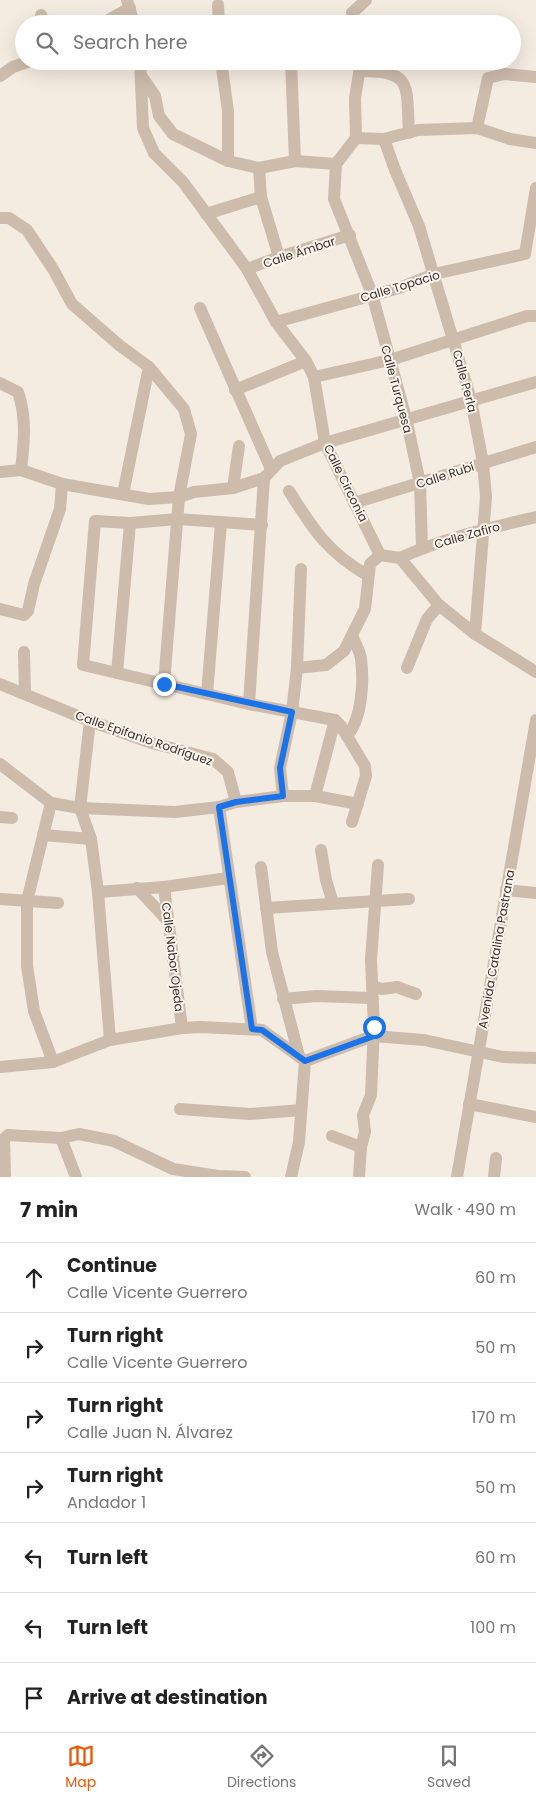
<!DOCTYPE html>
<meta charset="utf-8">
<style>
:root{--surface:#fff;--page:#f2f2f2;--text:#222;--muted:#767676;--line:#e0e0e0;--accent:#ea580c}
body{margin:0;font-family:Poppins,sans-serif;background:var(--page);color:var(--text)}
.stop{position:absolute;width:15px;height:15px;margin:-11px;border:4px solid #1a73e8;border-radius:50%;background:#fff}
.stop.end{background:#1a73e8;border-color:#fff;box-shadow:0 1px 5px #0008}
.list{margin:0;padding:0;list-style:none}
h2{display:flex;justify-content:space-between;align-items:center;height:65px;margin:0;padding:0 20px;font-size:21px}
h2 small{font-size:16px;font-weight:400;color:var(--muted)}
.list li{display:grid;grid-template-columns:32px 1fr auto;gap:15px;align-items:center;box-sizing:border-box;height:70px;padding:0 20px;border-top:1px solid var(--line)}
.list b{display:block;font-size:19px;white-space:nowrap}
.list p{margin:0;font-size:16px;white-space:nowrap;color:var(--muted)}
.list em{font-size:16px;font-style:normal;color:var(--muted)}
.icon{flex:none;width:28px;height:28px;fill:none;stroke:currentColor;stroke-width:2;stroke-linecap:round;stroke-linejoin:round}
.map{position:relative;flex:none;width:536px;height:1177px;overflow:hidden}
.search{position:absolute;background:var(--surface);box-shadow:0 5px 20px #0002;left:15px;right:15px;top:15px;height:55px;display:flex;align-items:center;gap:12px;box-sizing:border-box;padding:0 18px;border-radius:28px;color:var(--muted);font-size:19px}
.sheet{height:555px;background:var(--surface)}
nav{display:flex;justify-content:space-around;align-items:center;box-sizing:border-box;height:70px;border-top:1px solid var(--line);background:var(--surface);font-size:14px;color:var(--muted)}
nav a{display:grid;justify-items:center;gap:2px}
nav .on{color:var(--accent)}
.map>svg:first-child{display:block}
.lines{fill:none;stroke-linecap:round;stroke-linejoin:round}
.minor{stroke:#cdbbac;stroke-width:12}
.route{stroke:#1a73e8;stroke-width:6}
.labels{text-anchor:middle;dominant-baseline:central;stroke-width:4;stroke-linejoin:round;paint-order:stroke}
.street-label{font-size:12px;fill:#3b302b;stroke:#fbf5ee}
</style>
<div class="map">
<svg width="536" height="1177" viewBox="0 0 536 1177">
<rect width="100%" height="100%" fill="#f4ebe1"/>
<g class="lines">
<g class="minor">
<path d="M127,0L134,24"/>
<path d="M218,5L219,24"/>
<path d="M41,15L46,24"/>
<path d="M101,24L130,8"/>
<path d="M356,24L352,13L366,0"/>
<path d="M140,61L143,128L154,153L183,182L247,269L276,322L306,361L314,377L325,443L380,555L400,558L439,605L475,634L536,672"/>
<path d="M221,61L228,111V161"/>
<path d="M291,61L295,161"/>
<path d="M361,61L355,98L356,138L336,164L334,199L372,294L406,418L420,483L422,548"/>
<path d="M359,71C414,70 406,86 409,133"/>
<path d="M0,76L13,67L30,61"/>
<path d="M142,77L155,96L159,116L173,134L228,161L259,168L295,161L336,164"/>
<path d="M477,128L488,78L504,74L536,77"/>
<path d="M356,138L384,139L418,130L477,128L510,139L536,143"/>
<path d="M384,139L395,170L419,226L471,400L483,463L486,497L475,634"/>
<path d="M259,168L261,197L279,257"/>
<path d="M206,214L261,197"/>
<path d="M0,218H9L27,230L53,269L72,304L119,345L149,367L184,409L191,434L179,497L164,684"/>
<path d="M247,269L279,257L350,235"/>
<path d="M200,308L271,469"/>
<path d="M276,322L399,288L434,274L525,254L536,188"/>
<path d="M314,377L390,360L527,316H536"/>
<path d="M0,383L18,392C27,418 24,443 21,470"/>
<path d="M235,390L306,361"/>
<path d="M0,472L21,470L62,484L149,499L179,497L194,492L233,488L264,478L280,461L325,443L536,382"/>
<path d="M233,488L239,446"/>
<path d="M289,491C313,529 327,552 367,575"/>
<path d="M123,494L149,367"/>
<path d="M354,503L536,447"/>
<path d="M262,525L178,519L130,523L95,521L83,665L249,704L335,720L341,726L365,766L366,776L352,822"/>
<path d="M400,558C444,538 490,528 536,517"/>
<path d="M0,609L24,615L28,611L34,584L60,509L62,484"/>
<path d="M24,652L25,694"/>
<path d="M297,668L326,665L344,651L365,609L370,564L380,555"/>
<path d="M407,668L427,619L439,605"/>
<path d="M117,673L130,523"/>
<path d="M0,684L90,721L152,743L213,759L228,772L236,802"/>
<path d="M207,694L221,523"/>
<path d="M249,704L264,478"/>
<path d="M90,721L80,808L91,839L98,892L110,1040"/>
<path d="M347,736C362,719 364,681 361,659C360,651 355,643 352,636"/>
<path d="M0,764L51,803L80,808L175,812L219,807L236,802L283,796H315L358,804"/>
<path d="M283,796L280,768L292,712L297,668L301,569"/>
<path d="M315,796L335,720"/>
<path d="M51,803L27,901V966L34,1011L53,1062"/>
<path d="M219,807L252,1029"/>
<path d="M0,817L12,818"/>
<path d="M43,835L91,839"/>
<path d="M321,850L326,880L333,903"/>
<path d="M261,867L272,952L299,1056"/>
<path d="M164,887L182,1028"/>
<path d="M137,888L168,921"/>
<path d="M506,890L536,893"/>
<path d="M98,892L164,887L228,878"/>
<path d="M0,899L58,903"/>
<path d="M266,908L409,899"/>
<path d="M372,986L382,989L397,987L416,994"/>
<path d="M283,999L316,996L371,998"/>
<path d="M0,1067L53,1062L110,1040L182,1028L201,1027L262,1030L305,1061L373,1036L424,1040L503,1057L536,1058"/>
<path d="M469,1104L536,1117"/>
<path d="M180,1109L250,1114L301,1110"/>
<path d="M332,1136L361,1147"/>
<path d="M61,1138L76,1177"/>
<path d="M5,1177L4,1139L8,1135L61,1138L79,1134L114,1141L173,1169L218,1176L245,1177"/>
<path d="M291,1177L299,1142L305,1061"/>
<path d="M359,1177L361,1147L365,1132L363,1115L371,1095L374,1027L371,960L378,865"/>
<path d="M457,1177L536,720"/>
<path d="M494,1177L496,1158"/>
</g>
</g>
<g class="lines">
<path class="route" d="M164,684L292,712L280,768L283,796L236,802L219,807L252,1029L262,1030L305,1061L374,1036V1027"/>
</g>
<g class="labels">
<g class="street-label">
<text transform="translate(299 252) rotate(-18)">Calle Ámbar</text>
<text transform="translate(400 286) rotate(-17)">Calle Topacio</text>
<text transform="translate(465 381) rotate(75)">Calle Perla</text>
<text transform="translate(397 389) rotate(75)">Calle Turquesa</text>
<text transform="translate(445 475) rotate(-18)">Calle Rubí</text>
<text transform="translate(346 483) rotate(64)">Calle Circonia</text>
<text transform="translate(467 535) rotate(-16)">Calle Zafiro</text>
<text transform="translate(144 738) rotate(19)">Calle Epifanio Rodríguez</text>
<text transform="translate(496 949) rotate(-80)">Avenida Catalina Pastrana</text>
<text transform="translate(173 957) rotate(83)">Calle Nabor Ojeda</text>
</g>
</g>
</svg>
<div class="stop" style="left:374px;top:1027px"></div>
<div class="stop end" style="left:164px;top:684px"></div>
<div class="search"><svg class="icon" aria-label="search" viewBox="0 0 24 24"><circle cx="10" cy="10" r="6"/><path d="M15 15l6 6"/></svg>Search here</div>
</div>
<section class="sheet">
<h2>7 min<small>Walk · 490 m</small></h2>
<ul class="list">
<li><svg class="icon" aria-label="ahead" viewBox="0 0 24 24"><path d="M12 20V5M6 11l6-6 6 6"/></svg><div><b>Continue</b><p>Calle Vicente Guerrero</p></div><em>60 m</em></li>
<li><svg class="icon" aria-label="right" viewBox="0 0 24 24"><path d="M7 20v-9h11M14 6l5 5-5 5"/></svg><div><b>Turn right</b><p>Calle Vicente Guerrero</p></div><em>50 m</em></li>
<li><svg class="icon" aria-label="right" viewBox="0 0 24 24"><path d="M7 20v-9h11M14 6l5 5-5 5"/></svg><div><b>Turn right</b><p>Calle Juan N. Álvarez</p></div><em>170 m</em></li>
<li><svg class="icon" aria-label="right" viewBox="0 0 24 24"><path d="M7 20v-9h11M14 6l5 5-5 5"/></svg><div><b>Turn right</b><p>Andador 1</p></div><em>50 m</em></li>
<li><svg class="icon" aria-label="left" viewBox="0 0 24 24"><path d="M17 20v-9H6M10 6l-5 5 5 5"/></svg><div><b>Turn left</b></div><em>60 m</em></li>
<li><svg class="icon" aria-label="left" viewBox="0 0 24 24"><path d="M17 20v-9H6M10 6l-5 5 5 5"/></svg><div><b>Turn left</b></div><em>100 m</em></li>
<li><svg class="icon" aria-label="arrive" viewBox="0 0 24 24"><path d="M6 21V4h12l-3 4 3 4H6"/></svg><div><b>Arrive at destination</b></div></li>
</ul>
</section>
<nav>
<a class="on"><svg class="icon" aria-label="map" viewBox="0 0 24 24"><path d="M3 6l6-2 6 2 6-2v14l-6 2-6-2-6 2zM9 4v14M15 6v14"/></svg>Map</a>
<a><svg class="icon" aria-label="directions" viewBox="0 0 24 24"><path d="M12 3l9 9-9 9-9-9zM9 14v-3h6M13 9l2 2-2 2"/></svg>Directions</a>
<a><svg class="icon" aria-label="saved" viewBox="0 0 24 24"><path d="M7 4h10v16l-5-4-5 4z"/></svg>Saved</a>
</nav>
